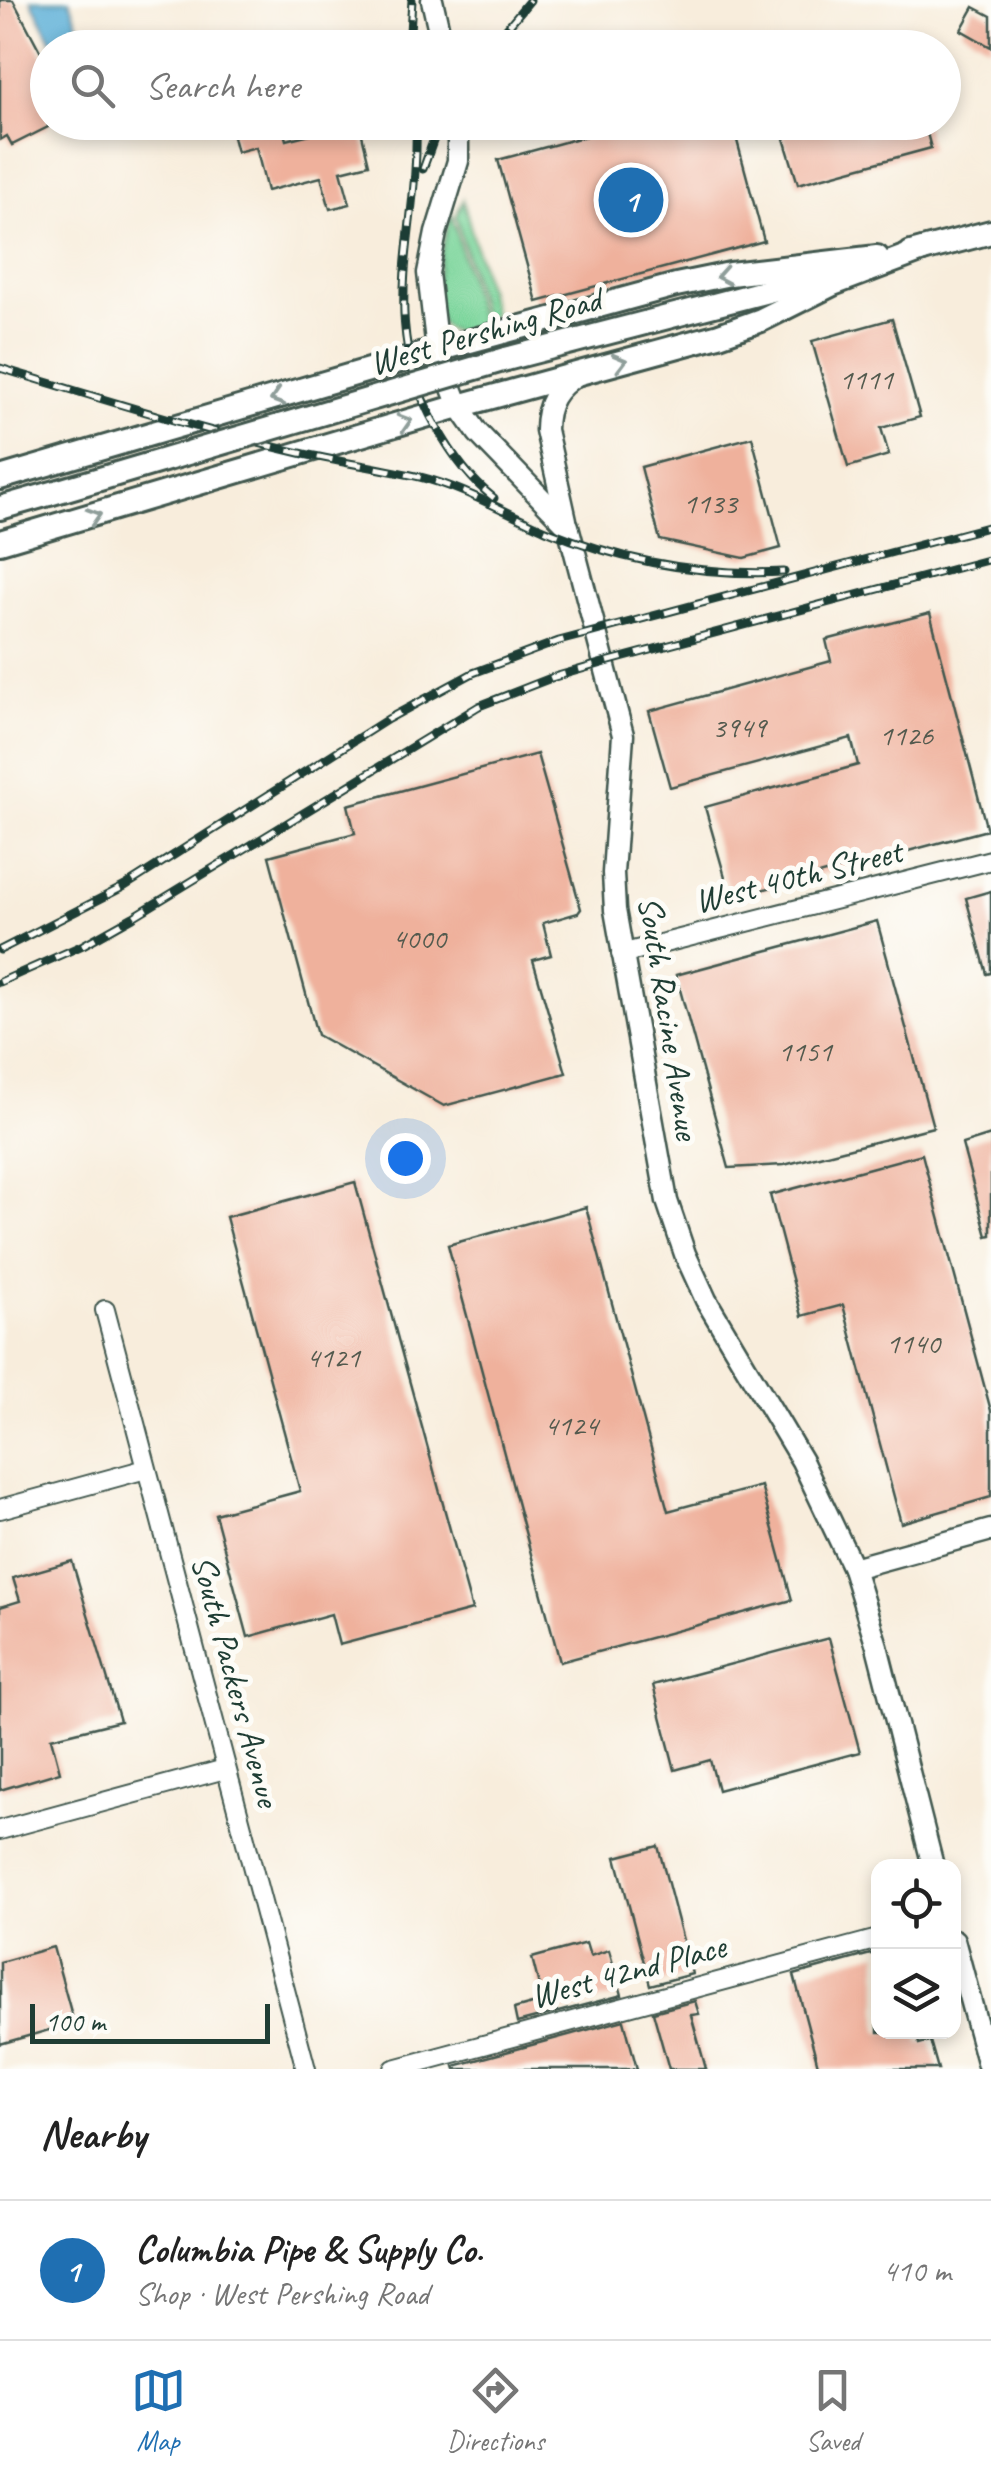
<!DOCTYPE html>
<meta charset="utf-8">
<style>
:root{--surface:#fff;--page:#f6f6f6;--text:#222;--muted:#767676;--line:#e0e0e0;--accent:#1f6fb2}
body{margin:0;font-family:Caveat,sans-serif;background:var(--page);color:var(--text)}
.controls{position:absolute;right:30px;bottom:30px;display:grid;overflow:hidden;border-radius:20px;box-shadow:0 5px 15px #0003}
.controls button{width:90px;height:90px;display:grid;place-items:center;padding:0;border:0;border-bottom:2px solid var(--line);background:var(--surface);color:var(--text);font:50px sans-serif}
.scale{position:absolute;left:30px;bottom:25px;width:240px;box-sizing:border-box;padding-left:10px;border:5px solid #1f3d34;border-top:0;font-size:28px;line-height:35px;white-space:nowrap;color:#1f3d34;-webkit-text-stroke:8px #fdfcf7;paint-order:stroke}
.you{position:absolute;left:405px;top:1158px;width:35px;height:35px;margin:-25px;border:8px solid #fff;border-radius:50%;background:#1a73e8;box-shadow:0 0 0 15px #1a73e833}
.badge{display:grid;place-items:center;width:65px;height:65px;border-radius:50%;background:var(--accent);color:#fff;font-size:32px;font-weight:700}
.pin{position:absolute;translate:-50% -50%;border:5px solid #fff;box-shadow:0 2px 10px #0006}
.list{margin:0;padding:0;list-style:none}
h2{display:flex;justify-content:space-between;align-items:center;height:130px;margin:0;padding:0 40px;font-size:42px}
h2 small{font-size:32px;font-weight:400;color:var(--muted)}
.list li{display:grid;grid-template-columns:65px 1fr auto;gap:30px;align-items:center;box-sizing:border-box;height:140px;padding:0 40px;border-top:2px solid var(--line)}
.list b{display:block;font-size:38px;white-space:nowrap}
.list p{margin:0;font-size:32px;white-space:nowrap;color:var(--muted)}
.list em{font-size:32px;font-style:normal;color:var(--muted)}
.icon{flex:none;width:55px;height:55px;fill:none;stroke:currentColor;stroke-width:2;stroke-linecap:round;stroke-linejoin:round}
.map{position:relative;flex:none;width:991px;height:2069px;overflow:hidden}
.search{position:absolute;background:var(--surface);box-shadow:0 5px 15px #0003;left:30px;right:30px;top:30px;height:110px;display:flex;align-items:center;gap:25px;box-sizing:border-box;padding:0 35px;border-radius:55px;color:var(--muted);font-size:38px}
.sheet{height:270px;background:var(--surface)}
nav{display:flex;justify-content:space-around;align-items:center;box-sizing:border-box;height:140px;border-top:2px solid var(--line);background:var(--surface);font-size:28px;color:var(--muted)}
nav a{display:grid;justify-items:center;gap:5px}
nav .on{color:var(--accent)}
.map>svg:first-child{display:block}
.green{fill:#7bd59b;stroke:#4d8968;stroke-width:2.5}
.water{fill:#5bafd7;stroke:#3d7686;stroke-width:2.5}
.building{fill:#efb19c}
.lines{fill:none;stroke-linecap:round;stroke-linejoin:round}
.minor-casing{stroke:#40574d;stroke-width:22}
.tertiary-casing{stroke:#40574d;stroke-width:25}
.secondary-casing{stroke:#40574d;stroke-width:28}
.minor{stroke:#fff;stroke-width:18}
.tertiary{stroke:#fff;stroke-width:20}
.secondary{stroke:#fff;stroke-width:22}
.rail-casing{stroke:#1f3d34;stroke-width:9}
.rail{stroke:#fdfcf7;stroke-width:5;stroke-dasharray:15;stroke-linecap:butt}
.secondary-bridge-casing{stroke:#40574d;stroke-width:28;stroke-linecap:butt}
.secondary-bridge{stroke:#fff;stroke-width:22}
.oneway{stroke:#8f9e9a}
.labels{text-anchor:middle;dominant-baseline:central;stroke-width:10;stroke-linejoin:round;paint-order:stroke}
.number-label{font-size:30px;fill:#535a4e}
.street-label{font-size:35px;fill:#1f3d34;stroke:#fdfcf7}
</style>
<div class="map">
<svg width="991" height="2069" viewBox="0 0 991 2069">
<rect width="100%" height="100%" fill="#fdfcf7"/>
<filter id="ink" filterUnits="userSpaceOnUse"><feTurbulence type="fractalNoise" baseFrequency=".01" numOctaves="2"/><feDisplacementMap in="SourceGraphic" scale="20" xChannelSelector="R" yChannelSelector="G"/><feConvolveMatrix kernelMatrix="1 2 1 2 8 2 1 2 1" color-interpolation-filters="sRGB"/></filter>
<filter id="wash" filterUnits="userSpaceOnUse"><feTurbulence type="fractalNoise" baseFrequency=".0048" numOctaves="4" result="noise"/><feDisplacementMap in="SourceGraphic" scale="40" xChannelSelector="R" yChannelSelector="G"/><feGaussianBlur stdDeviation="2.25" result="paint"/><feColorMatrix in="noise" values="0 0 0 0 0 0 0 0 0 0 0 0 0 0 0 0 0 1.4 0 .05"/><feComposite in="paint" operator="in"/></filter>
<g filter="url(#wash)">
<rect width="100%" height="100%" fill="#f8eddc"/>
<g class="green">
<path d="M463,200L494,315L483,319L456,216Z"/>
<path d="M451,213L481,326C472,328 459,334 449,330C421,317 445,236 451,213Z"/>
</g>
<path class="water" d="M31,0H70L86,47H55Z"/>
<g id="blocks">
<g class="building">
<path d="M0,0H13L48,66V127L12,145L7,136L0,140Z"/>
<path d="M974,7L991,16V47L961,30Z"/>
<path d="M229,122H281L286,140L359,122L369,164L341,171L350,204L330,209L321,177L267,191L256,147L237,152Z"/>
<path d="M638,122H759L760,126L735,133L764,241L537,302L498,160Z"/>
<path d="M779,122H924L931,148L798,184Z"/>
<path d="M892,319L920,417L881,428L889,455L848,467L812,341Z"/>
<path d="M752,437L781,548L744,558L660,540L641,467Z"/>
<path d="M930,613L987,830L731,898L705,807L858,765L851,738L670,787L649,711L831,661L826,640Z"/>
<path d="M537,754L581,909L578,913L543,923L551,955L533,960L566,1073L444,1106L317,1035L269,856L355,833L348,805Z"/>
<path d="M991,891V973L987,974L966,898Z"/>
<path d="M877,921L933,1127L784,1165L729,1168L676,975Z"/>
<path d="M991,1135V1235L987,1236L962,1144Z"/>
<path d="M922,1154L991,1411V1497L901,1523L843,1305L802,1316L770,1195Z"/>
<path d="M355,1182L472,1610L339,1645L331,1614L248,1637L215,1514L300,1491L226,1217Z"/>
<path d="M586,1207L668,1511L761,1486L792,1600L560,1662L448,1245Z"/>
<path d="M72,1561L120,1721L51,1738L60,1772L0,1790V1607L20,1601L13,1578Z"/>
<path d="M829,1638L860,1752L718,1790L710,1760L675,1770L653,1685Z"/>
<path d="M658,1846L692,1974L650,1985L616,1857Z"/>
<path d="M586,1943L590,1956L609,1950L622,1995L517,2023L514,2009L543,2001L532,1958Z"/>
<path d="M53,1947L74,2023L0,2044V1962Z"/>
<path d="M878,1952V2032H916L919,2044L930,2041L938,2069H819L794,1975Z"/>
<path d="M695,2001L699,2014L691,2015L706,2069H669L653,2012Z"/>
<path d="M624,2020L637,2069H455L454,2066Z"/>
</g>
</g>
</g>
<g filter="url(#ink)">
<use href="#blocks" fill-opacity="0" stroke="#40574d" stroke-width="2.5"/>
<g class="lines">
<defs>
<g id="minor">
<path d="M621,954L991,860"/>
<path d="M105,1310L306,2069"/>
<path d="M0,1509L146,1469"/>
<path d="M0,1830L225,1769"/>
<path d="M394,2069L878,1939"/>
</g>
<g id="tertiary">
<path d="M432,0L443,48"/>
<path d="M458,122V161L436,233L428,273L437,350L459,406L478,433L568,526L623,735L613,873L615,910L667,1201L685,1254L706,1300L802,1461L853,1568L877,1646L933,1866"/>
<path d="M566,520L546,430C546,403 556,388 578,374"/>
<path d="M853,1568L991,1530"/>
<path d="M954,1940L989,2069"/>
</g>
<g id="secondary">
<path d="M911,253L991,232"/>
<path d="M506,359L822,277"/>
<path d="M0,478L437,350L676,285L730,274L877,257"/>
<path d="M0,508L49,494"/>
<path d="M0,542L459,406L719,335L761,320L833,284L923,250"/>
</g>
</defs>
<use href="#minor" class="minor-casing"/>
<use href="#tertiary" class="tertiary-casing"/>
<use href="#secondary" class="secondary-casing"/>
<use href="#minor" class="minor"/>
<use href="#tertiary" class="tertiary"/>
<use href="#secondary" class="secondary"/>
<defs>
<g id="rail">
<path d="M409,48L412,0"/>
<path d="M490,48L530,0"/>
<path d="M416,122C420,235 375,318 436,426C451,453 469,479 494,498"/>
<path d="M423,169L440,122"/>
<path d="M0,368C100,398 199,430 300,453C340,462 380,468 420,477C465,488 504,512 546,530C621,561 703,576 784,572"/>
<path d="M0,950L125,886L388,719L473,673L559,641L991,526"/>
<path d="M0,982L83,945L133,917L479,706L551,678L606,662L991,559"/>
</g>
</defs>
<use href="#rail" class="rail-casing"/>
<use href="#rail" class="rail"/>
<defs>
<path id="secondary-bridge" d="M49,494L506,359"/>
</defs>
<use href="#secondary-bridge" class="secondary-bridge-casing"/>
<use href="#secondary-bridge" class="secondary-bridge"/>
</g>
<defs><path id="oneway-chevron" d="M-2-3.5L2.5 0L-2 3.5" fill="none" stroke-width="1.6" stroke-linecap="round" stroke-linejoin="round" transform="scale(2.5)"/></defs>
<g class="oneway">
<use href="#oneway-chevron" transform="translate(723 276) rotate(170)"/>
<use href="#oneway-chevron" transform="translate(620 362) rotate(-15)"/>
<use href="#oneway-chevron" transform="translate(277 398) rotate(163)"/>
<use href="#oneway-chevron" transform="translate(405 422) rotate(-17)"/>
<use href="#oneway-chevron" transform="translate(94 516) rotate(-17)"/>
</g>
</g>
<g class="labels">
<g class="number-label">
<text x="866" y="379">1111</text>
<text x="710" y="503">1133</text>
<text x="739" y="727">3949</text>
<text x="906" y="735">1126</text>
<text x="419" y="938">4000</text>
<text x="805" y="1051">1151</text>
<text x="913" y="1343">1140</text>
<text x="333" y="1357">4121</text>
<text x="571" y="1425">4124</text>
</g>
<g class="street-label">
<text transform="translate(485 331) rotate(-16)">West Pershing Road</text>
<text transform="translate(798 876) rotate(-14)">West 40th Street</text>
<text transform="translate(669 1018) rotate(81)">South Racine Avenue</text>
<text transform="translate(236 1681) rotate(75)">South Packers Avenue</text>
<text transform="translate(628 1971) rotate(-15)">West 42nd Place</text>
</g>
</g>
</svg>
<div class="controls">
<button><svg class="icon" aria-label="locate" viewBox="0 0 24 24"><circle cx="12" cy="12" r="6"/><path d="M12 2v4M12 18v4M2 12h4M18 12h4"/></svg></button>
<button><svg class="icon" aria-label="layers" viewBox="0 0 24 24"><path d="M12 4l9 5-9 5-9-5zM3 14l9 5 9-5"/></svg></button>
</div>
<div class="scale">100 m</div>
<div class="you"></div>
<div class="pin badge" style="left:631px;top:200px">1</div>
<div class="search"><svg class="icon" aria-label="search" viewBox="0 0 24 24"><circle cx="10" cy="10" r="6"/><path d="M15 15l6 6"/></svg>Search here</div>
</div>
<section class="sheet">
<h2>Nearby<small></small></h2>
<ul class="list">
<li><span class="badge">1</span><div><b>Columbia Pipe &amp; Supply Co.</b><p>Shop · West Pershing Road</p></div><em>410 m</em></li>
</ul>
</section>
<nav>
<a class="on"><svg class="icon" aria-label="map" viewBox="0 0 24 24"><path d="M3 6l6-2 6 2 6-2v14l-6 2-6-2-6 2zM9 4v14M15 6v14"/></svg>Map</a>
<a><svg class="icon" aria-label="directions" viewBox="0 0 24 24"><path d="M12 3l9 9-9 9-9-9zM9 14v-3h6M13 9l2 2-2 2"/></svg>Directions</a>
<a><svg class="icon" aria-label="saved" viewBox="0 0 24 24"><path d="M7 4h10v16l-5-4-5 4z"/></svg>Saved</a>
</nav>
